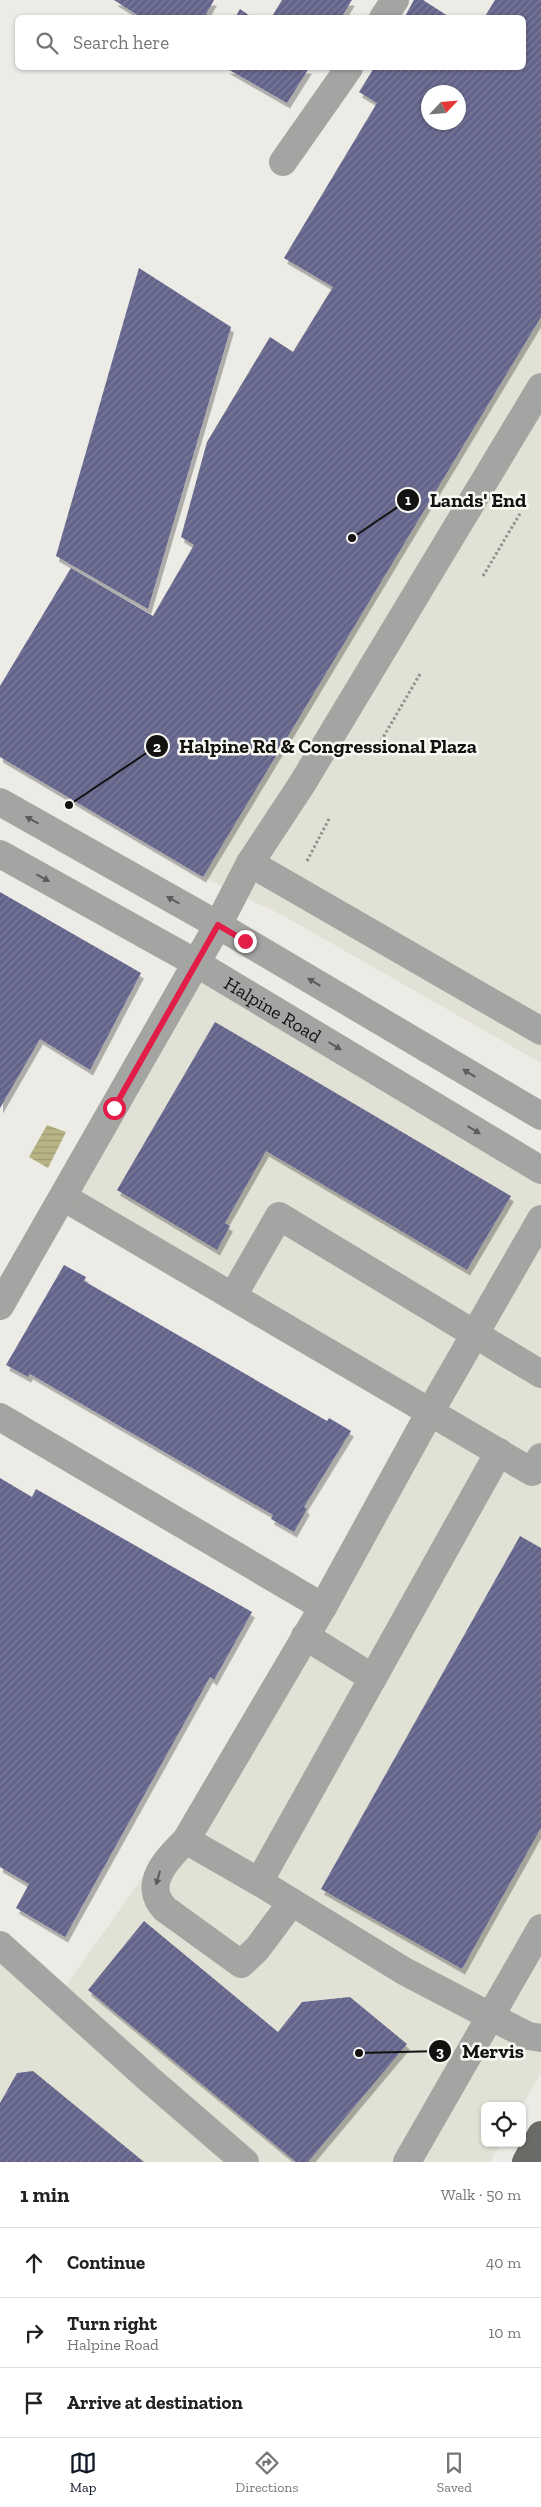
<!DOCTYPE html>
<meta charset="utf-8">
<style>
:root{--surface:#fff;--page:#f6f6f6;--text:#222;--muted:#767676;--line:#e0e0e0;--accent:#111827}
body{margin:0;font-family:"Zilla Slab",serif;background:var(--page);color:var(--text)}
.controls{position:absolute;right:15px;bottom:15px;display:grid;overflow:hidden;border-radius:8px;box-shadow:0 1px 4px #0004}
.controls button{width:45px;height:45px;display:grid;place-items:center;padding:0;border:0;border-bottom:1px solid var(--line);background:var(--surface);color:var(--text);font:25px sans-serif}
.compass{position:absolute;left:421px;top:85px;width:45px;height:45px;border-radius:50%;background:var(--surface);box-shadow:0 1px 4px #0004;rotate:64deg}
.stop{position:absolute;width:15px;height:15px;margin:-11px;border:4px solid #e11d48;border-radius:50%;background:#fff}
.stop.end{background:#e11d48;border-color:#fff;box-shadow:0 1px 5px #0008}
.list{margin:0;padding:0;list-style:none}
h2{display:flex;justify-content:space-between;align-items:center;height:65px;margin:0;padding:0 20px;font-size:21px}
h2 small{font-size:16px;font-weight:400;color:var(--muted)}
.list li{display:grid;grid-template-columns:32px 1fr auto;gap:15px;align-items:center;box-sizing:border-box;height:70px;padding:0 20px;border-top:1px solid var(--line)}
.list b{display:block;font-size:19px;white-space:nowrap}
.list p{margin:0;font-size:16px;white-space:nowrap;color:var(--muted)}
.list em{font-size:16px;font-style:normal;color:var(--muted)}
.icon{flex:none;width:28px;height:28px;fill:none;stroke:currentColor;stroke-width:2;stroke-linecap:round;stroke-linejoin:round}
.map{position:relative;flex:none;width:541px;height:2162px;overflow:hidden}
.search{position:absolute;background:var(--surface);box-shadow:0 1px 4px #0004;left:15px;right:15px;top:15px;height:55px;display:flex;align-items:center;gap:12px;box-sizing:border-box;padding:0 18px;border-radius:8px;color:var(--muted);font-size:19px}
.sheet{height:275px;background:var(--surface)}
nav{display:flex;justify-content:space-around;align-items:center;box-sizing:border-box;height:70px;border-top:1px solid var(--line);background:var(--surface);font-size:14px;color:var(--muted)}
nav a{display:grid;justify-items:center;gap:2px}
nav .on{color:var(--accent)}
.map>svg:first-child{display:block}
.built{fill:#e2e1d5;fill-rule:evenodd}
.water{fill:url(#water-rules)}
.building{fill:url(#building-hatch);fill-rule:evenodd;filter:url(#shadow)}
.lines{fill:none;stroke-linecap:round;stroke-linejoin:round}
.path{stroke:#92918e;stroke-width:3;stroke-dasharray:2.5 2.5;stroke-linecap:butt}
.minor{stroke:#a4a4a2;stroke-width:28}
.major{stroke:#6a6a66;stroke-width:28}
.oneway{fill:#5c5b5a}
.route{stroke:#e11d48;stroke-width:6}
.labels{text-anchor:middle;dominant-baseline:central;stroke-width:5;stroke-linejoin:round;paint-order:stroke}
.street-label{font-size:19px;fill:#131211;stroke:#f9f9f4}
.leader{fill:none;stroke:#131211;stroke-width:2}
.callout-dot{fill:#131211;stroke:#f9f9f4;stroke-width:2}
.mark-label{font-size:15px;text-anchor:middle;font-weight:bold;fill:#fff}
.callout-label{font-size:20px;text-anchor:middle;font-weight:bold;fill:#131211;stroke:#f9f9f4;stroke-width:5;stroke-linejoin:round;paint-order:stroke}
</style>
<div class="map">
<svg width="541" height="2162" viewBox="0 0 541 2162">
<defs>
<pattern id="water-rules" width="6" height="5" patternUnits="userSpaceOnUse" patternTransform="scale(1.25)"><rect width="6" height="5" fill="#b8b385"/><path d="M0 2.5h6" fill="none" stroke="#9d9972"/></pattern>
<pattern id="building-hatch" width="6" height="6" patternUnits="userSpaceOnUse" patternTransform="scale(1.25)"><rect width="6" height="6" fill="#63648b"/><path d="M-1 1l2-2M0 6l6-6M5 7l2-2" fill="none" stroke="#7c7d98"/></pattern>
<filter id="shadow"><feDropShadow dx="3" dy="5.5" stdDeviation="0" flood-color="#0004"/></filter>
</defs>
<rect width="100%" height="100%" fill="#ecebe6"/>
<g class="built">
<path d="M495,0H541V1063L282,915L203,877L0,757V686L71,568L152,616L194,545L181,537L207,442L270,337L293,351L332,287L284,258L376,104L359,92L374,68H524V18L484,17ZM428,92H458V122H428Z"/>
<path d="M196,963L541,1170V2073L522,2106H485V2143H501L490,2162H0V1945L58,1997L147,1871L186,1840L430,1412L63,1197Z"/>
</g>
<path class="water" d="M47,1125L66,1132L48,1168L29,1157Z"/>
<g class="building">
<path d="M114,0H214L204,18H142Z"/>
<path d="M282,0H352L341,18H271Z"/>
<path d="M414,0H423L451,18H404Z"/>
<path d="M495,0H541V317L203,877L0,757V686L71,568L153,616L194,545L181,537L207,442L270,337L293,352L333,287L284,258L377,103L359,92L374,68H524V18H484ZM428,92H458V122H428Z"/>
<path d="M240,9L253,18H235Z"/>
<path d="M226,68H309L287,103Z"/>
<path d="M139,268L231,327L148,609L56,556Z"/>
<path d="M0,892L141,973L90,1070L40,1039L0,1108Z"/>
<path d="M215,1022L511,1196L467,1270L266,1151L225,1223L230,1226L217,1250L117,1190Z"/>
<path d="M64,1265L86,1277L84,1281L327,1421L329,1418L351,1431L304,1507L307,1509L294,1532L271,1519L273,1515L30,1374L28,1377L6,1365Z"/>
<path d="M0,1478L32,1497L36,1489L252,1612L214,1680L210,1677L65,1937L16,1908L29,1884L0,1867Z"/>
<path d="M520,1536L541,1548V1828L462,1969L321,1889Z"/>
<path d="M144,1921L278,2032L302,2002L350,1997L407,2044L308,2162H296L88,1990Z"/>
<path d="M33,2071L144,2162H0V2103L17,2073Z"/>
</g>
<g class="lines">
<g class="path">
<path d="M483,576L521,512"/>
<path d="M381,741L420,674"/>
<path d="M307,861L330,817"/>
</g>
<g class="minor">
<path d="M383,18L395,0"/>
<path d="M283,162L349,68"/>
<path d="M0,802L218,925L541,1116"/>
<path id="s1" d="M0,854L196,963L541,1170"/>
<path d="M250,863L541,1031"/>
<path d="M63,1197L532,1472L541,1457"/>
<path d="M233,1296L279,1216L541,1374"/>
<path d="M0,1306L218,925L250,863L302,784L541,387"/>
<path d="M0,1417L323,1607"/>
<path d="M305,1636L373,1678"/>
<path d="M186,1840L259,1882L404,1971L528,2036L541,2038"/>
<path d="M259,1882L499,1452"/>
<path d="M292,1902L257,1949L241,1964L165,1909C141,1884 168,1858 186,1840L323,1607L430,1412L541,1219"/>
<path d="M0,1945L150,2080L245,2162"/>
<path d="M407,2162L541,1928"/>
</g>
<path class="major" d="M526,2162L541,2135"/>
</g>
<defs><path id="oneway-solid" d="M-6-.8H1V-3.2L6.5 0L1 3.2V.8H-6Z" transform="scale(1.25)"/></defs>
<g class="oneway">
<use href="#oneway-solid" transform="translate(32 820) rotate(-151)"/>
<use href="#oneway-solid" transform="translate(43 878) rotate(29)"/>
<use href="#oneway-solid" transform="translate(173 900) rotate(-151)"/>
<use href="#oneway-solid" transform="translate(314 982) rotate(-149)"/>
<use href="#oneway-solid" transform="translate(335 1046) rotate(31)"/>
<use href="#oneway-solid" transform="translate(469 1073) rotate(-149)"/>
<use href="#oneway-solid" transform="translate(474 1130) rotate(31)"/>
<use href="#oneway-solid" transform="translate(158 1878) rotate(106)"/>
</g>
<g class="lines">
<path class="route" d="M114,1108L218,925L245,941"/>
</g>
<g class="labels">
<g class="street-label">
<text stroke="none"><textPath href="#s1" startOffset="314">Halpine Road</textPath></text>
</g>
</g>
<path class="leader" d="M352 538L408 500M69 805L157 746M359 2053L440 2051"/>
<g class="callout-dot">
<circle cx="352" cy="538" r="5"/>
<circle cx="69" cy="805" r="5"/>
<circle cx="359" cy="2053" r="5"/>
<circle cx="408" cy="500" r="12"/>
<circle cx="157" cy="746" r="12"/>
<circle cx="440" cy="2051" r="12"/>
</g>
<g class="mark-label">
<text x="408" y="505">1</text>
<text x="157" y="752">2</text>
<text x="440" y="2057">3</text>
</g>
<g class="callout-label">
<text x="478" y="507">Lands' End</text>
<text x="328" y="753">Halpine Rd &amp; Congressional Plaza</text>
<text x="493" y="2058">Mervis</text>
</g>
</svg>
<div class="controls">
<button><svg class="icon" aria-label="locate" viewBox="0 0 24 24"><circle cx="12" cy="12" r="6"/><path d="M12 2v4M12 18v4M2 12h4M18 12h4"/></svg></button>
</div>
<svg class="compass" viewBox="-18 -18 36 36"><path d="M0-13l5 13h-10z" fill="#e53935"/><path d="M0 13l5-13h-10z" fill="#767676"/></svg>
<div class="stop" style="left:114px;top:1108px"></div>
<div class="stop end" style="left:245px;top:941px"></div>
<div class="search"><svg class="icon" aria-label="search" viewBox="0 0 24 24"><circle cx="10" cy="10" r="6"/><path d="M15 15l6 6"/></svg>Search here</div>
</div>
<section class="sheet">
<h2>1 min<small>Walk · 50 m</small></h2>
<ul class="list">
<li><svg class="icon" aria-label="ahead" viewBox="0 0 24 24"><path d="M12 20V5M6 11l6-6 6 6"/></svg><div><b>Continue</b></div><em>40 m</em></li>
<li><svg class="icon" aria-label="right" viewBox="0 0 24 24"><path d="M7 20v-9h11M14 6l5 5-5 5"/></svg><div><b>Turn right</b><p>Halpine Road</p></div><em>10 m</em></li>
<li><svg class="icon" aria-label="arrive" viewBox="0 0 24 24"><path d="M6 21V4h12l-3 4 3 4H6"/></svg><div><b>Arrive at destination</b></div></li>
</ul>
</section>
<nav>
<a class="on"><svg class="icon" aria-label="map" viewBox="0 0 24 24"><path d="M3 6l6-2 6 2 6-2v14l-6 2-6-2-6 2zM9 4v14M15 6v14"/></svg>Map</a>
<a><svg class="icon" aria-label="directions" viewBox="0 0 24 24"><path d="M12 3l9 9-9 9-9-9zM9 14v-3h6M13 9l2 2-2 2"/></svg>Directions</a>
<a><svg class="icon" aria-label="saved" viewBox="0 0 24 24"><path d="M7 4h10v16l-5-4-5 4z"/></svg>Saved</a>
</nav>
